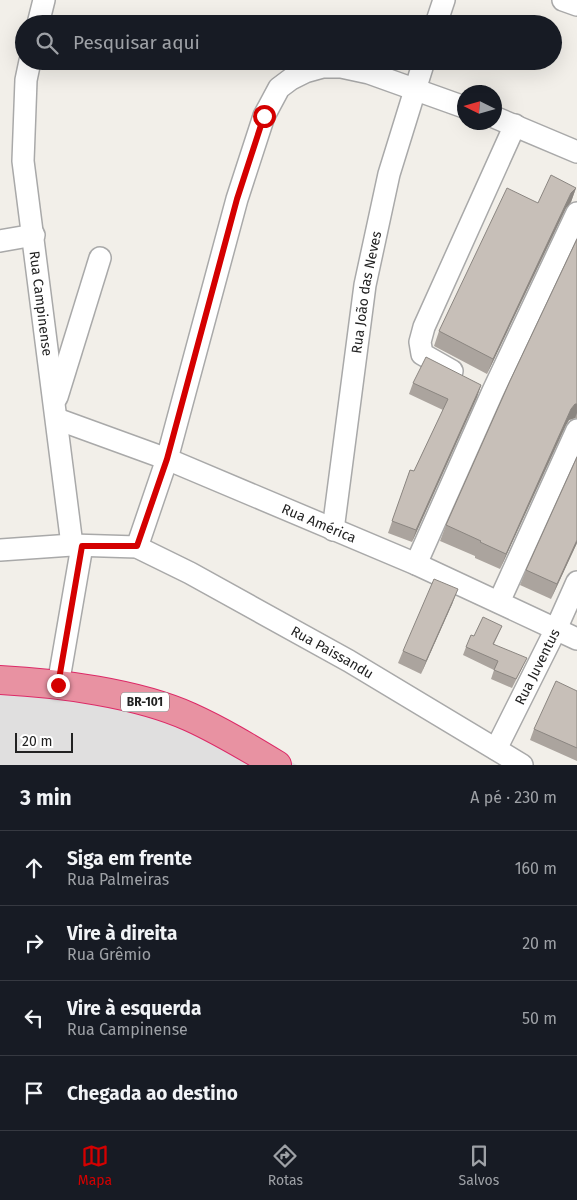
<!DOCTYPE html>
<html lang="pt">
<meta charset="utf-8">
<style>
:root{--surface:#171b24;--page:#20242c;--text:#f1f3f6;--muted:#9ea1a6;--line:#363941;--accent:#d40000}
body{margin:0;font-family:"Fira Sans",sans-serif;background:var(--page);color:var(--text)}
.compass{position:absolute;left:457px;top:85px;width:45px;height:45px;border-radius:50%;background:var(--surface);box-shadow:0 5px 20px #0002;rotate:275deg}
.scale{position:absolute;left:15px;bottom:12px;width:58px;box-sizing:border-box;padding-left:5px;border:2px solid #222;border-top:0;font-size:14px;line-height:18px;white-space:nowrap;color:#222;-webkit-text-stroke:4px #fff;paint-order:stroke}
.stop{position:absolute;width:15px;height:15px;margin:-11px;border:4px solid #d40000;border-radius:50%;background:#fff}
.stop.end{background:#d40000;border-color:#fff;box-shadow:0 1px 5px #0008}
.list{margin:0;padding:0;list-style:none}
h2{display:flex;justify-content:space-between;align-items:center;height:65px;margin:0;padding:0 20px;font-size:21px}
h2 small{font-size:16px;font-weight:400;color:var(--muted)}
.list li{display:grid;grid-template-columns:32px 1fr auto;gap:15px;align-items:center;box-sizing:border-box;height:75px;padding:0 20px;border-top:1px solid var(--line)}
.list b{display:block;font-size:19px;white-space:nowrap}
.list p{margin:0;font-size:16px;white-space:nowrap;color:var(--muted)}
.list em{font-size:16px;font-style:normal;color:var(--muted)}
.icon{flex:none;width:28px;height:28px;fill:none;stroke:currentColor;stroke-width:2;stroke-linecap:round;stroke-linejoin:round}
.map{position:relative;flex:none;width:577px;height:765px;overflow:hidden}
.search{position:absolute;background:var(--surface);box-shadow:0 5px 20px #0002;left:15px;right:15px;top:15px;height:55px;display:flex;align-items:center;gap:12px;box-sizing:border-box;padding:0 18px;border-radius:28px;color:var(--muted);font-size:19px}
.sheet{height:365px;background:var(--surface)}
nav{display:flex;justify-content:space-around;align-items:center;box-sizing:border-box;height:70px;border-top:1px solid var(--line);background:var(--surface);font-size:14px;color:var(--muted)}
nav a{display:grid;justify-items:center;gap:2px}
nav .on{color:var(--accent)}
.map>svg:first-child{display:block}
.residential{fill:#e0dfdf}
.lines{fill:none;stroke-linecap:round;stroke-linejoin:round}
.minor-casing{stroke:#a9a9a9;stroke-width:24}
.highway-casing{stroke:#dc2a67;stroke-width:30}
.minor{stroke:#fff;stroke-width:21}
.highway{stroke:#e892a2;stroke-width:28}
.wall{fill:#aba49e}
.shaded-wall{fill:#8b8681}
.building{fill:#c7bfb8;stroke:#8b8681}
.route{stroke:#d40000;stroke-width:6}
.labels{text-anchor:middle;dominant-baseline:central;stroke-width:4;stroke-linejoin:round;paint-order:stroke}
.shield{fill:#fff;stroke:#646464;stroke-width:1}
.shield-label{font-size:12px;font-weight:bold;fill:#222}
.street-label{font-size:14px;fill:#222;stroke:#fff}
</style>
<div class="map">
<svg width="577" height="765" viewBox="0 0 577 765">
<rect width="100%" height="100%" fill="#f2efe9"/>
<path class="residential" d="M0,675L192,709L297,765H0Z"/>
<g class="lines">
<defs>
<g id="minor">
<path d="M563,0L577,5"/>
<path d="M38,24L44,0"/>
<path d="M436,24L444,0"/>
<path id="s1" d="M30,61L26,80L23,161L72,545"/>
<path d="M494,117L577,152"/>
<path d="M0,241L34,235"/>
<path d="M452,371L422,354L420,342L424,327L515,125"/>
<path d="M57,397L100,258"/>
<path id="s2" d="M57,419L167,459L416,564L577,639"/>
<path id="s3" d="M333,530L365,285L389,174L424,61"/>
<path d="M137,547L167,459L237,199L264,116L279,88L291,79L305,72L323,67H341L369,73L464,107"/>
<path id="s4" d="M0,550L72,545L137,547L190,573L349,661L522,765"/>
<path d="M416,564L493,391L577,213"/>
<path d="M499,602L577,430"/>
<path d="M58,685L82,546"/>
<path id="s5" d="M496,749L556,629L577,582"/>
</g>
<path id="highway" d="M0,680C58,683 137,693 190,717C221,731 249,748 277,765"/>
</defs>
<use href="#minor" class="minor-casing"/>
<use href="#highway" class="highway-casing"/>
<use href="#minor" class="minor"/>
<use href="#highway" class="highway"/>
</g>
<g class="wall">
<path d="M576,188L571,202L566,208L487,374L434,346L439,331L538,203Z"/>
<path d="M577,239V418H575L569,420L566,425L500,569L475,558V556L440,541L446,525Z"/>
<path d="M413,383L481,385L477,397L412,542L388,533L410,470L414,471L443,410L409,394Z"/>
<path d="M577,543L551,599L520,585L526,570Z"/>
<path d="M453,602L421,674L398,663L403,651Z"/>
<path d="M502,626L494,644L523,666L512,688L491,679L494,670L463,655L466,647L474,636Z"/>
<path d="M577,691V761L530,740L534,729Z"/>
</g>
<g class="shaded-wall">
<path d="M576,188L571,202L566,208L487,374L493,359L571,193Z"/>
<path d="M481,385L477,397L412,542L416,530Z"/>
<path d="M575,404H577V413L575,418L569,420L566,425L500,569L506,554L571,409Z"/>
<path d="M577,540V543L551,599L557,584Z"/>
<path d="M458,589L453,602L421,674L426,661Z"/>
</g>
<g class="building">
<path d="M551,175L576,188L571,193L493,359L439,331L507,188L538,203Z"/>
<path d="M577,239V404H575L571,409L506,554L480,542L481,541L446,525L510,381Z"/>
<path d="M426,357L481,385L416,530L392,521L410,470L414,471L448,399L413,383Z"/>
<path d="M577,457V540L557,584L526,570Z"/>
<path d="M434,579L458,589L426,661L403,651Z"/>
<path d="M483,617L502,626L493,644L527,658L516,679L494,670L498,661L466,647L471,635L474,636Z"/>
<path d="M556,681L577,691V748L534,729Z"/>
</g>
<g class="lines">
<path class="route" d="M58,685L82,546H137L167,459L237,199L264,116"/>
</g>
<g class="labels">
<rect class="shield" x="121" y="692.5" width="48" height="19" rx="4"/>
<g class="shield-label">
<text x="145" y="702">BR-101</text>
</g>
<g class="street-label">
<text stroke="none"><textPath href="#s3" startOffset="240">Rua João das Neves</textPath></text>
<text stroke="none"><textPath href="#s1" startOffset="244">Rua Campinense</textPath></text>
<text stroke="none"><textPath href="#s2" startOffset="282">Rua América</textPath></text>
<text stroke="none"><textPath href="#s4" startOffset="359">Rua Paissandu</textPath></text>
<text stroke="none"><textPath href="#s5" startOffset="92">Rua Juventus</textPath></text>
</g>
</g>
</svg>
<svg class="compass" viewBox="-18 -18 36 36"><path d="M0-13l5 13h-10z" fill="#e53935"/><path d="M0 13l5-13h-10z" fill="#9ea1a6"/></svg>
<div class="scale">20 m</div>
<div class="stop" style="left:264px;top:116px"></div>
<div class="stop end" style="left:58px;top:685px"></div>
<div class="search"><svg class="icon" aria-label="search" viewBox="0 0 24 24"><circle cx="10" cy="10" r="6"/><path d="M15 15l6 6"/></svg>Pesquisar aqui</div>
</div>
<section class="sheet">
<h2>3 min<small>A pé · 230 m</small></h2>
<ul class="list">
<li><svg class="icon" aria-label="ahead" viewBox="0 0 24 24"><path d="M12 20V5M6 11l6-6 6 6"/></svg><div><b>Siga em frente</b><p>Rua Palmeiras</p></div><em>160 m</em></li>
<li><svg class="icon" aria-label="right" viewBox="0 0 24 24"><path d="M7 20v-9h11M14 6l5 5-5 5"/></svg><div><b>Vire à direita</b><p>Rua Grêmio</p></div><em>20 m</em></li>
<li><svg class="icon" aria-label="left" viewBox="0 0 24 24"><path d="M17 20v-9H6M10 6l-5 5 5 5"/></svg><div><b>Vire à esquerda</b><p>Rua Campinense</p></div><em>50 m</em></li>
<li><svg class="icon" aria-label="arrive" viewBox="0 0 24 24"><path d="M6 21V4h12l-3 4 3 4H6"/></svg><div><b>Chegada ao destino</b></div></li>
</ul>
</section>
<nav>
<a class="on"><svg class="icon" aria-label="map" viewBox="0 0 24 24"><path d="M3 6l6-2 6 2 6-2v14l-6 2-6-2-6 2zM9 4v14M15 6v14"/></svg>Mapa</a>
<a><svg class="icon" aria-label="directions" viewBox="0 0 24 24"><path d="M12 3l9 9-9 9-9-9zM9 14v-3h6M13 9l2 2-2 2"/></svg>Rotas</a>
<a><svg class="icon" aria-label="saved" viewBox="0 0 24 24"><path d="M7 4h10v16l-5-4-5 4z"/></svg>Salvos</a>
</nav>
